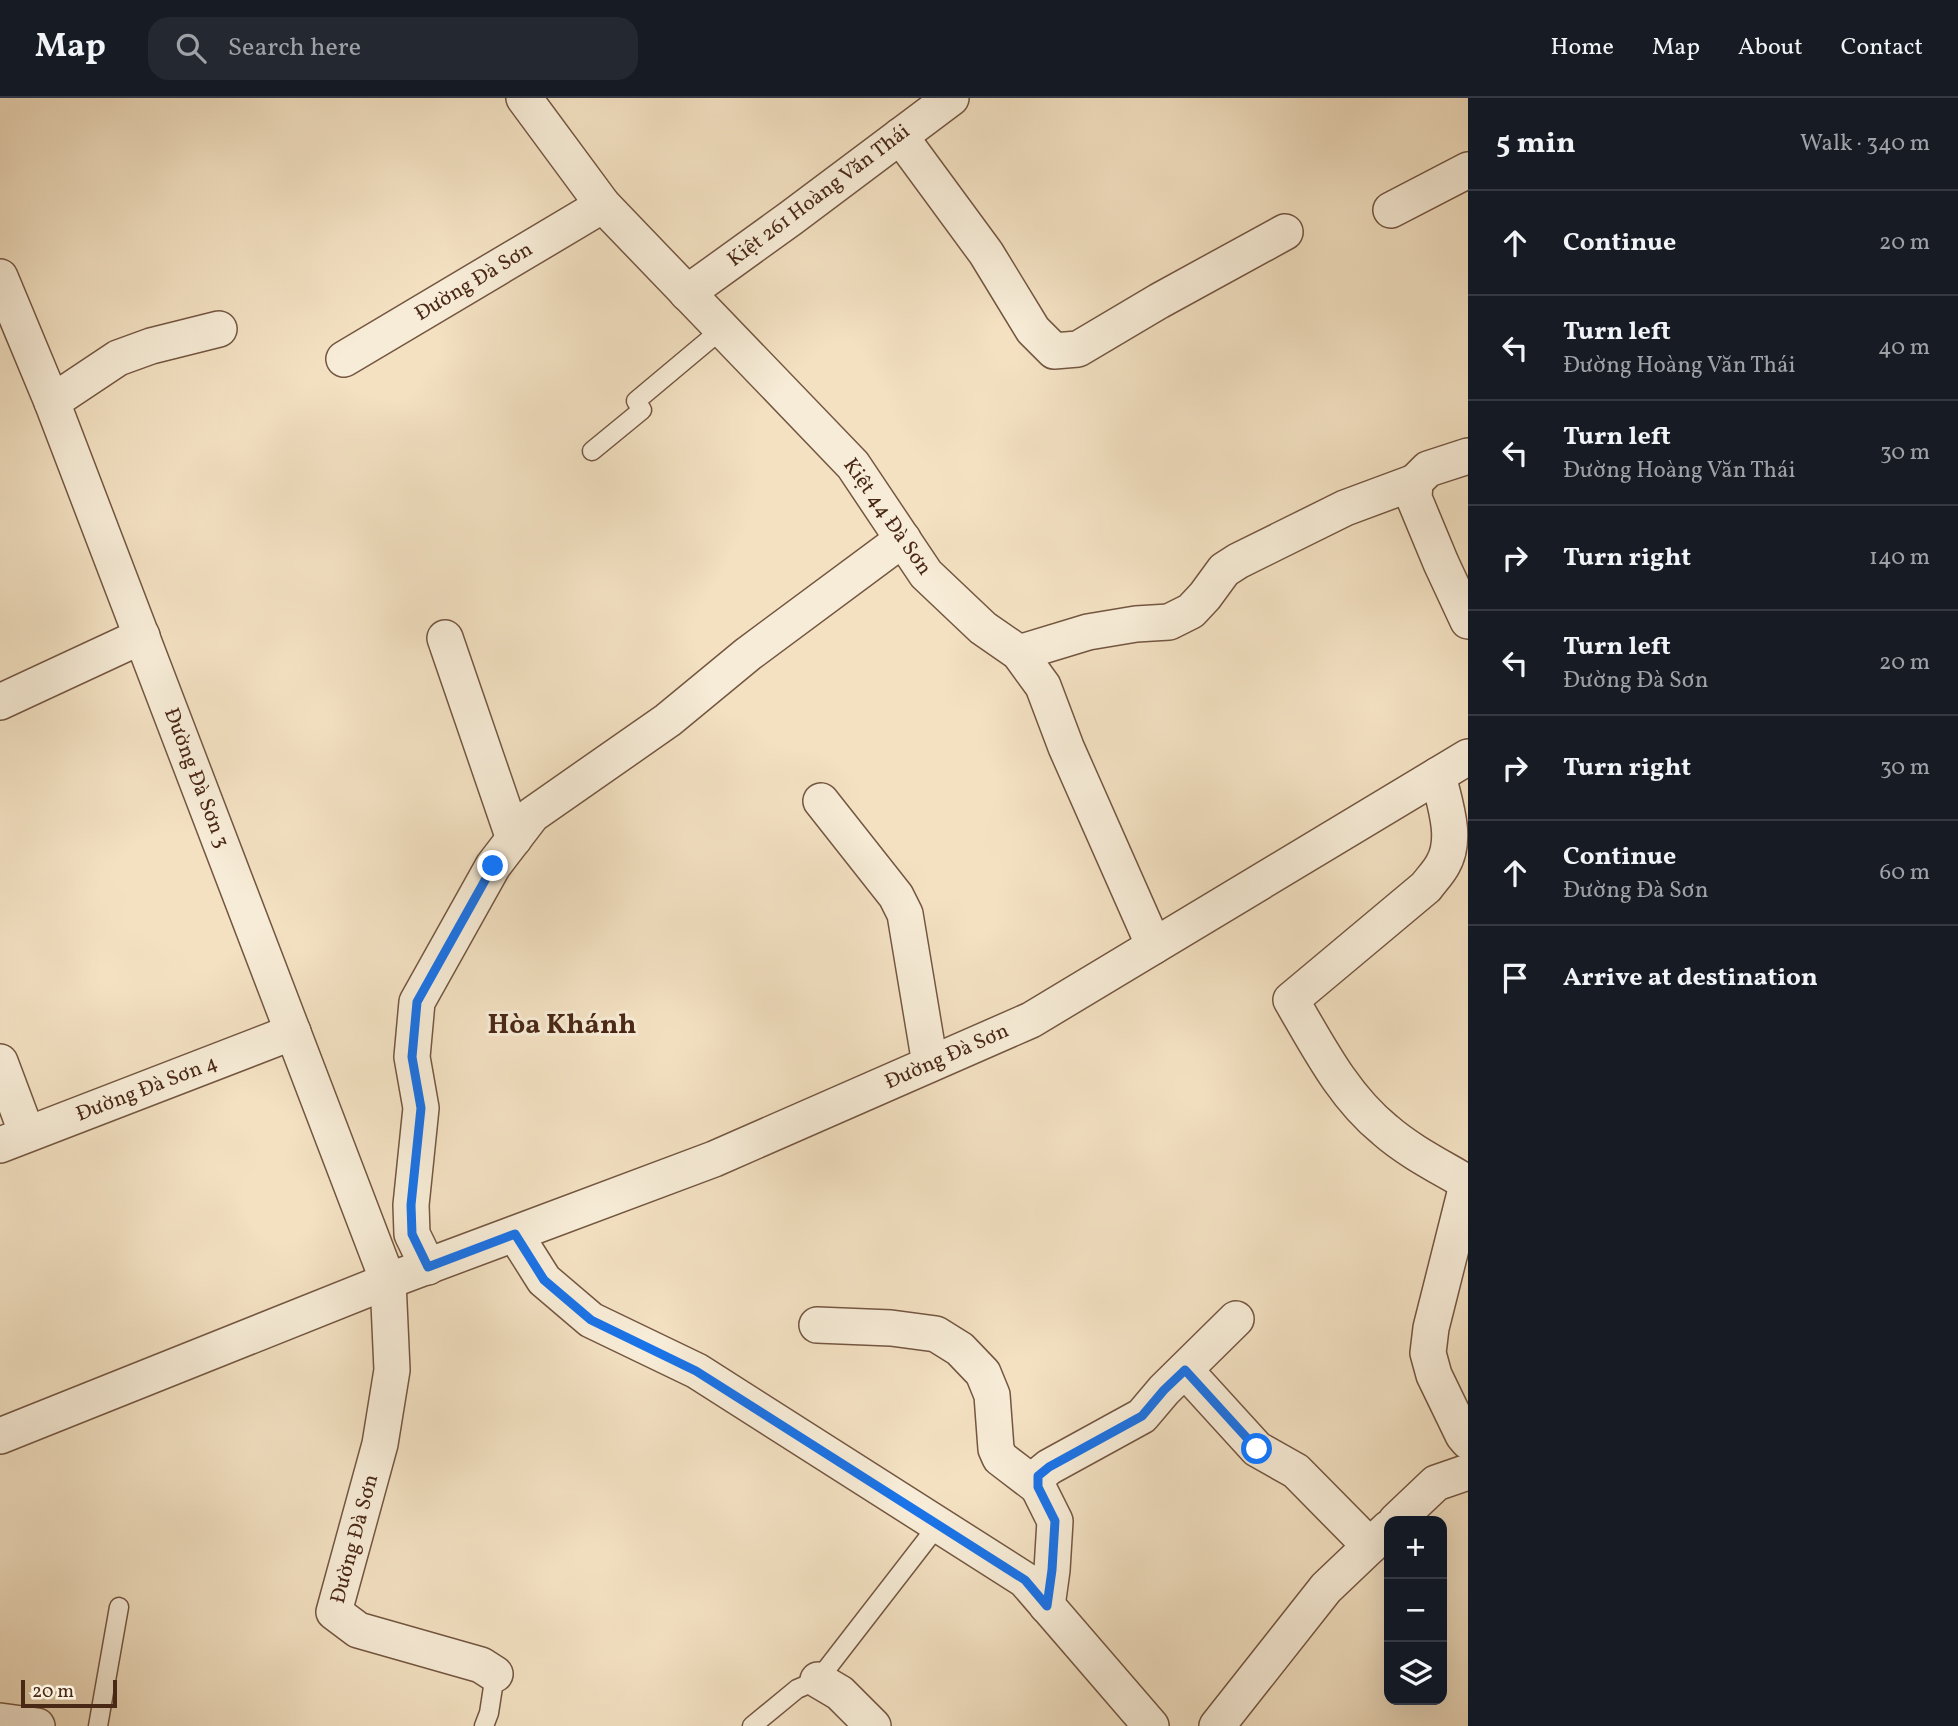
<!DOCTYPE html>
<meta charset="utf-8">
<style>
:root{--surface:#171b24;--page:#242831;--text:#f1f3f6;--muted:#9ea1a6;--line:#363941}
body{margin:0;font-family:Vollkorn,serif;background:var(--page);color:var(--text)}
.controls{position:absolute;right:21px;bottom:21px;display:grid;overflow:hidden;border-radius:14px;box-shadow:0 7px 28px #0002}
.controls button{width:63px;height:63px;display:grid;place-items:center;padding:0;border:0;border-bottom:2px solid var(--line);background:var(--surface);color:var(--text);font:35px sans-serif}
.scale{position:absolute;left:21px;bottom:18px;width:96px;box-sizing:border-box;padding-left:7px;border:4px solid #4a2816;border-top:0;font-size:19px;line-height:24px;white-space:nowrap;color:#4a2816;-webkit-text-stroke:5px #f7ecd7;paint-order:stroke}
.stop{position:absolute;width:21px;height:21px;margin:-16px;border:5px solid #1a73e8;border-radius:50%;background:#fff}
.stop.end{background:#1a73e8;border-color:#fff;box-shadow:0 2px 7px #0008}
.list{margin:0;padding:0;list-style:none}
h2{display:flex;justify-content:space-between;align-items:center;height:91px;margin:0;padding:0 28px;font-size:30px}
h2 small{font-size:23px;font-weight:400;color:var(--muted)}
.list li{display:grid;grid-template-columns:46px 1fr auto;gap:21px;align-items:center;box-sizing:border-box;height:105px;padding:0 28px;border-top:2px solid var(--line)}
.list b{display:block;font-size:26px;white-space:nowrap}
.list p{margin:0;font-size:23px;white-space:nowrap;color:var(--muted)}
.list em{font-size:23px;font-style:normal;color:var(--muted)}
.icon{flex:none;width:38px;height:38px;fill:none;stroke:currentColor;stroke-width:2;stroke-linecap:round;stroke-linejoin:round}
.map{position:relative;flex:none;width:1468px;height:1628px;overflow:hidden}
header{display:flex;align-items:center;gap:42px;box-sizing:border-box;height:98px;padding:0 35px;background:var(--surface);border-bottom:2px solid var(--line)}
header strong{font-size:33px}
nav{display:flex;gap:38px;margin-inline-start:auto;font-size:24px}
.search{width:490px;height:63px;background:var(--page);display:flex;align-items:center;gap:18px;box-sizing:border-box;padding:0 24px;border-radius:21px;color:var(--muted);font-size:26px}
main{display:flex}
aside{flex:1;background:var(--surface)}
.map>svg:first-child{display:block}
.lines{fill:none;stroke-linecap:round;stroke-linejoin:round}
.service-casing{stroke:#745641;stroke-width:21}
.minor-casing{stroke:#745641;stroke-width:38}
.service{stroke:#f7ecd7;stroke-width:18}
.minor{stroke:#f7ecd7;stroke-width:35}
.route{stroke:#1a73e8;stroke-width:9}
.labels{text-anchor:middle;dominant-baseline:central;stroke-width:6;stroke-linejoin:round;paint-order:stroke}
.street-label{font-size:21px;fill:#4a2816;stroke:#f7ecd7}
.district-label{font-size:28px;font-weight:bold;fill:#4a2816;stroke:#f7ecd7}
</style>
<header>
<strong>Map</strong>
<div class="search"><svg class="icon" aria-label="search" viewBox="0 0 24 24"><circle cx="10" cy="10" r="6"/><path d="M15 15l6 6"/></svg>Search here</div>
<nav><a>Home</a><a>Map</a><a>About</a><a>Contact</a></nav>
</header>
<main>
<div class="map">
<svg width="1468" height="1628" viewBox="0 0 1468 1628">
<rect width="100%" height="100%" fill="#f3e1c2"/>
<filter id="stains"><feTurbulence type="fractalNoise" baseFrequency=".00286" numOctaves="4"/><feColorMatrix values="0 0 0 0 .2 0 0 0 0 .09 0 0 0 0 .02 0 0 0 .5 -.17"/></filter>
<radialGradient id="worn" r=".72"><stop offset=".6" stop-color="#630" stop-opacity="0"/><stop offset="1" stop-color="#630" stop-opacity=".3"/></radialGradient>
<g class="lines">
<defs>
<g id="service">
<path d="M592,353L642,312L636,303L722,231"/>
<path d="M98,1628L119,1509"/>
<path d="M484,1628L489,1615L495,1576"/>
<path d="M752,1628L797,1591L818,1582L938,1427"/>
</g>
<g id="minor">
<path d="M524,0L603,107L853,367L926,476L983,530L1019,555L1043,588L1066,649L1154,848"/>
<path d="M900,38L986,155L1033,232L1054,253L1078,251L1159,203L1285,134"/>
<path d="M1391,112L1468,72"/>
<path d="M0,179L52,304L388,1183L392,1272L380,1346L334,1514L358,1532L481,1567L495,1576"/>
<path d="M687,195L791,120L951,0"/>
<path d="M344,261L603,107"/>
<path d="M52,304L118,260L151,248L219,231"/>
<path d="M1468,358L1428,371L1415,384L1414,400L1441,465L1468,523"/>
<path d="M445,540L514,741"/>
<path d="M1019,555L1088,534L1136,526L1169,524L1191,513L1205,498L1224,472L1238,463L1345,410L1415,384"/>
<path d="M0,604L142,538"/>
<path d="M1438,677C1444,704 1458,740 1443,766C1439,774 1432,781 1426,789L1291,902C1318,948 1343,998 1385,1032C1409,1053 1439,1068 1466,1084"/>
<path d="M821,703L896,798L905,816L930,966"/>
<path d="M0,964L27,1036"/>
<path d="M0,1047L293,934"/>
<path d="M1468,1083L1431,1230L1428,1255L1434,1277L1463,1337L1468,1343"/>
<path d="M515,1136L544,1182L591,1222L697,1273L1025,1482L1151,1628"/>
<path d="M428,1169L412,1136L411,1107L421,1010L412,959L417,904L493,768L532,717L668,622L748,556L903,441"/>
<path d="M817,1227L891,1230L936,1236L960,1251L983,1275L992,1297L996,1351L1000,1360L1038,1389"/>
<path d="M1185,1272L1257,1351L1296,1373L1370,1448"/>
<path d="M0,1338L388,1183L714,1061L1031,922L1468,659"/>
<path d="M1396,1423L1436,1385L1468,1374"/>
<path d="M1047,1508L1052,1472L1055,1423L1038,1389V1378L1049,1369L1142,1318L1164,1292L1236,1221"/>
<path d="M818,1582L840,1595L873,1628"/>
<path d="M0,1623L37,1628"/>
<path d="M1217,1628L1326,1490L1389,1430"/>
</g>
</defs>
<use href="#service" class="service-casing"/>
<use href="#minor" class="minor-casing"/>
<use href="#service" class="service"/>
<use href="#minor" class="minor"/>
</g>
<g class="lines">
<path class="route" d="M493,768L417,904L412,959L421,1010L411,1107L412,1136L428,1169L515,1136L544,1182L591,1222L696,1273L1025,1482L1047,1508L1052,1472L1055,1423L1038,1389V1378L1049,1369L1142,1318L1164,1292L1185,1272L1257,1351"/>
</g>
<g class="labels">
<g class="street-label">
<text transform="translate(819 98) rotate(-37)">Kiệt 261 Hoàng Văn Thái</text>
<text transform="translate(474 184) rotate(-31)">Đường Đà Sơn</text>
<text transform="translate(887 419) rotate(55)">Kiệt 44 Đà Sơn</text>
<text transform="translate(196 680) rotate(69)">Đường Đà Sơn 3</text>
<text transform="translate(947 959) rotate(-24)">Đường Đà Sơn</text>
<text transform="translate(147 991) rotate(-21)">Đường Đà Sơn 4</text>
<text transform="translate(355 1441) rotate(-75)">Đường Đà Sơn</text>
</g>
<g class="district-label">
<text x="562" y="927">Hòa Khánh</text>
</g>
</g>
<rect width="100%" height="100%" filter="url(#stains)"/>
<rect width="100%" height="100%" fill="url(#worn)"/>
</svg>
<div class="controls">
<button>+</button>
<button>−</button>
<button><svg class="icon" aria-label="layers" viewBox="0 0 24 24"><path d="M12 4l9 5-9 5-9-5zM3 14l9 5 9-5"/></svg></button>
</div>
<div class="scale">20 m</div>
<div class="stop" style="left:1257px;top:1351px"></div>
<div class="stop end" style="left:493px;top:768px"></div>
</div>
<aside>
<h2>5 min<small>Walk · 340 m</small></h2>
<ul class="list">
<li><svg class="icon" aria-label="ahead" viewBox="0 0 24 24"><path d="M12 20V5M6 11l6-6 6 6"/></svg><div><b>Continue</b></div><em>20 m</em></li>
<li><svg class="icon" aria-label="left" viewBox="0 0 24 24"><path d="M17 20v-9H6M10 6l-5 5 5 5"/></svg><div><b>Turn left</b><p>Đường Hoàng Văn Thái</p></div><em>40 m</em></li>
<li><svg class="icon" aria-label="left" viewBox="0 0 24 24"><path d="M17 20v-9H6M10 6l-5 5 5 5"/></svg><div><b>Turn left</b><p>Đường Hoàng Văn Thái</p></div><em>30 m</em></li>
<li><svg class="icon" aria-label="right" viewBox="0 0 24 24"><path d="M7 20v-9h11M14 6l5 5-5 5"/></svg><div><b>Turn right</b></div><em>140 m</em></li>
<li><svg class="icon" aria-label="left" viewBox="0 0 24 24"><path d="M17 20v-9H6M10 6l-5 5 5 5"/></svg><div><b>Turn left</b><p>Đường Đà Sơn</p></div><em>20 m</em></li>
<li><svg class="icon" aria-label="right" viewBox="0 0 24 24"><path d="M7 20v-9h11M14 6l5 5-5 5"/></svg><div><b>Turn right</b></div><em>30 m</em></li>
<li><svg class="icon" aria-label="ahead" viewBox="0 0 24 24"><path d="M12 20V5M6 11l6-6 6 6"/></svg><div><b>Continue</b><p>Đường Đà Sơn</p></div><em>60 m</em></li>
<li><svg class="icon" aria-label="arrive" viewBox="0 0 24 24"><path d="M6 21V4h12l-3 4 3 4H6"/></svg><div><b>Arrive at destination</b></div></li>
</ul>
</aside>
</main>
